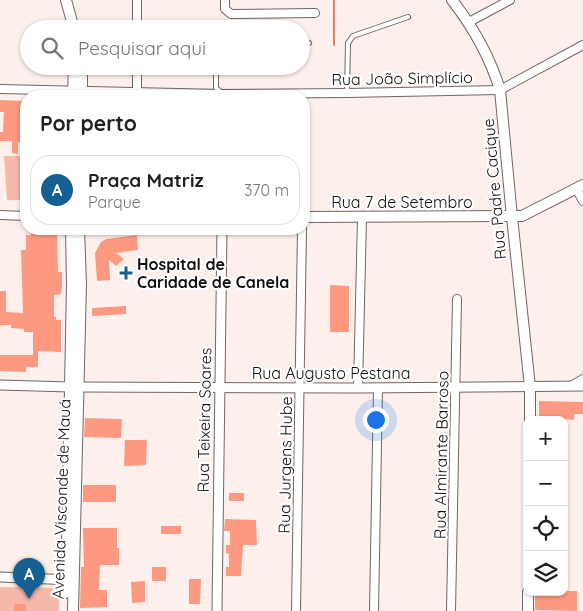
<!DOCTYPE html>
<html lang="pt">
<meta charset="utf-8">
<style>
:root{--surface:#fff;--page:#f6f6f6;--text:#202124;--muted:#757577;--line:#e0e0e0;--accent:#155f93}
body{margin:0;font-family:Quicksand,sans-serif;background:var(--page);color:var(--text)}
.controls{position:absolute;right:15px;bottom:15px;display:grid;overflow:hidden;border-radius:10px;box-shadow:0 1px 4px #0004}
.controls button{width:45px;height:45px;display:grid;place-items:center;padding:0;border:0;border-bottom:1px solid var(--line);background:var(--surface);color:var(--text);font:25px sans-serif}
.you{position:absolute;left:375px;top:419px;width:18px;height:18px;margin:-12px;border:4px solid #fff;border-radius:50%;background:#1a73e8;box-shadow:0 0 0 8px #1a73e833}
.badge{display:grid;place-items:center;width:32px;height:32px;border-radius:50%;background:var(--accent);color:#fff;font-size:16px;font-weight:700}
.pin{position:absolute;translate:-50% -41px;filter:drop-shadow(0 1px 2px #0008)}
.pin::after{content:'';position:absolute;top:26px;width:18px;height:15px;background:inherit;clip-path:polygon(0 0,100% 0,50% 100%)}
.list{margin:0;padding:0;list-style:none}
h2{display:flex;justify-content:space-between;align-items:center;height:65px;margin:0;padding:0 20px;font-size:21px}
h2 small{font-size:16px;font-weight:400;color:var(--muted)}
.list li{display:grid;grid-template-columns:32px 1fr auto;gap:15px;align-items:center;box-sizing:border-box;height:70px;margin:0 10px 10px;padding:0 10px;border:1px solid var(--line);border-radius:20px}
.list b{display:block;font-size:19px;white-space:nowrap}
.list p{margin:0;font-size:16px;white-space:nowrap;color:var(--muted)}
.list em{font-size:16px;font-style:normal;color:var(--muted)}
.icon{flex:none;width:28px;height:28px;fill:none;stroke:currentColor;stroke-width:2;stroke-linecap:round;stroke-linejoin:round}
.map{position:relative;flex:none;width:583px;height:611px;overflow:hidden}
.search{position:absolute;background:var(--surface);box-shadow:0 1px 4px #0004;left:20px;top:20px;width:290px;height:55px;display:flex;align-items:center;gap:12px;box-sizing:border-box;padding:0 18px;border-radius:28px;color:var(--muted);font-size:19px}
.panel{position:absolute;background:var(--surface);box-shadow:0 1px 4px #0004;left:20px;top:90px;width:290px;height:145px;border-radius:20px}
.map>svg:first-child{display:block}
.green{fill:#f6b8a8}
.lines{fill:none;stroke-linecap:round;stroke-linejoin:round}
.stream{stroke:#e18168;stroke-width:2}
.building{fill:#fc9980}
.service-casing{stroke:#716663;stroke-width:6}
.minor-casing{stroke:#716663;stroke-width:10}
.tertiary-casing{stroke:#716663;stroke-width:11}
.secondary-casing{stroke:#716663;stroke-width:12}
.service{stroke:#fff;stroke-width:4}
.minor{stroke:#fff;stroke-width:8}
.tertiary{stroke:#fff;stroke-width:9}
.secondary{stroke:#fff;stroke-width:10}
.poi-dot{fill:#155f93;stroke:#fff;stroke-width:2}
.labels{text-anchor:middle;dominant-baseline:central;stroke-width:4.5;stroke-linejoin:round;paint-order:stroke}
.street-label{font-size:16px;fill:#120e0d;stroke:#fff}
.poi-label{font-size:16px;font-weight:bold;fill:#120e0d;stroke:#fff;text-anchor:start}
</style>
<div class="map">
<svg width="583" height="611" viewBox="0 0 583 611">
<rect width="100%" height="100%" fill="#fdf0ec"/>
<g class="green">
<path d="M4,156H24L26,200H7Z"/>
<path d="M0,587L59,588V611H0Z"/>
</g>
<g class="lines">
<path class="stream" d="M334,0V45"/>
</g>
<g class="building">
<path d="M0,100L26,101V142H18V154L12,153V141H0V132H3L4,112H0Z"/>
<path d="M57,230L58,272H62V286L61,294L54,295V317H56V320H61V352L38,351V367H26V372L0,371V355H33V332H24V329L11,328V325H0V291H6V312L23,313L21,250H26V235H31V231Z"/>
<path d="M137,235L138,250L116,253L124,259L116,266L109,260L110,280L97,281L95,253L101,242L106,239Z"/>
<path d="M330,285L349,286V332H330Z"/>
<path d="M126,306V314L92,316V308Z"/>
<path d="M539,401L583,402V414H574V420L550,418V420H539Z"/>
<path d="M85,418L122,419L121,438L84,437Z"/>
<path d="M125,440H147L146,465L124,466Z"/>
<rect x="83" y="485" width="33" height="17"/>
<rect x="229" y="493" width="15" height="8"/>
<path d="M225,519L256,520L257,545H243L241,576H226V567H229V554L226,553V545H230V531H224Z"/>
<rect x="161" y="526" width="20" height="8"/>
<path d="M83,528H117V548H119V565H100L99,590H107V607L80,608L81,567H84Z"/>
<rect x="152" y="567" width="14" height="14"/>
<path d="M189,579H201L200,604H189Z"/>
<path d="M145,581V602L132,603L131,582Z"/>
<path d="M564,591H577V611L535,610V592H564Z"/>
<rect x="14" y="604" width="12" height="7"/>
</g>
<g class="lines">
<defs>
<g id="service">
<path d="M301,43H309"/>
<path d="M216,66V88L221,92"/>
<path d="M347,93L348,43L353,36L408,17"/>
</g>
<g id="minor">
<path d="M225,0V9L231,14L315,13"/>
<path d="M469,22L510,0"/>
<path d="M137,29V0"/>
<path d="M0,89L222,94L347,93L500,90L583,45"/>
<path d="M137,91V66"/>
<path d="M576,188L583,201"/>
<path d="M0,215L26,216"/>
<path d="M571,386L583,379"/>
<path d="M358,388L362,218"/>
<path d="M296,611L302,229"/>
<path d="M374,611L378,388"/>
<path d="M451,611L457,299"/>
</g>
<g id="tertiary">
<path d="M0,385L70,387"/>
<path d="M79,387L358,388L583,386"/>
<path d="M0,577L73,580"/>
<path d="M217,611L222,229"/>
</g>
<g id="secondary">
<path d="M66,0L74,29"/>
<path d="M452,0C473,27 490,57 500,90L512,217L530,387V420"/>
<path d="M82,66V96"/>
<path d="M73,96L74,66"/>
<path d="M304,217L522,216L583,185"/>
<path d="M66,593L72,284L71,229"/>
<path d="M73,611L81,284L79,229"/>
<path d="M528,611V592"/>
</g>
</defs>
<use href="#service" class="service-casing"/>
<use href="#minor" class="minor-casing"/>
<use href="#tertiary" class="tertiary-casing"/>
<use href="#secondary" class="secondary-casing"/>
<use href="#service" class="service"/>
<use href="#minor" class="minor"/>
<use href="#tertiary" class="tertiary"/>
<use href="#secondary" class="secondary"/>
</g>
<path class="poi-dot" d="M123.5 265.5h5v5h5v5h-5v5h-5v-5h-5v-5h5z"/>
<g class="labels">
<g class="street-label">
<text transform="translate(402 78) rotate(-1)">Rua João Simplício</text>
<text transform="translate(494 189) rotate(-95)">Rua Padre Cacique</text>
<text x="402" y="202">Rua 7 de Setembro</text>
<text x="331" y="373">Rua Augusto Pestana</text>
<text transform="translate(204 420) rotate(-89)">Rua Teixeira Soares</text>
<text transform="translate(441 455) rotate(-89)">Rua Almirante Barroso</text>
<text transform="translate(285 465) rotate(-89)">Rua Jurgens Hube</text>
<text transform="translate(61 499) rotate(-88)">Avenida Visconde de Mauá</text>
</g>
<g class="poi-label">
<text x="137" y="264">Hospital de<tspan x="137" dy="18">Caridade de Canela</tspan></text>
</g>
</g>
</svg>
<div class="controls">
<button>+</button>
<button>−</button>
<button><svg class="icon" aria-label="locate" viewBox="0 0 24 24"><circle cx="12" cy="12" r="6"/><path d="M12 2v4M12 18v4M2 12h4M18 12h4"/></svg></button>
<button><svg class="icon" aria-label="layers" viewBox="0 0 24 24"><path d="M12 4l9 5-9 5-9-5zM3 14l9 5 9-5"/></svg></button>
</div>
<div class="you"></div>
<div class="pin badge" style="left:29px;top:599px">A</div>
<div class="search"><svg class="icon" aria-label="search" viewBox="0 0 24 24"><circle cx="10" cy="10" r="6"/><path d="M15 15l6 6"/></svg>Pesquisar aqui</div>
<section class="panel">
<h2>Por perto<small></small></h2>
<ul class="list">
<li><span class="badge">A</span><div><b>Praça Matriz</b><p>Parque</p></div><em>370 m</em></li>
</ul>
</section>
</div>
